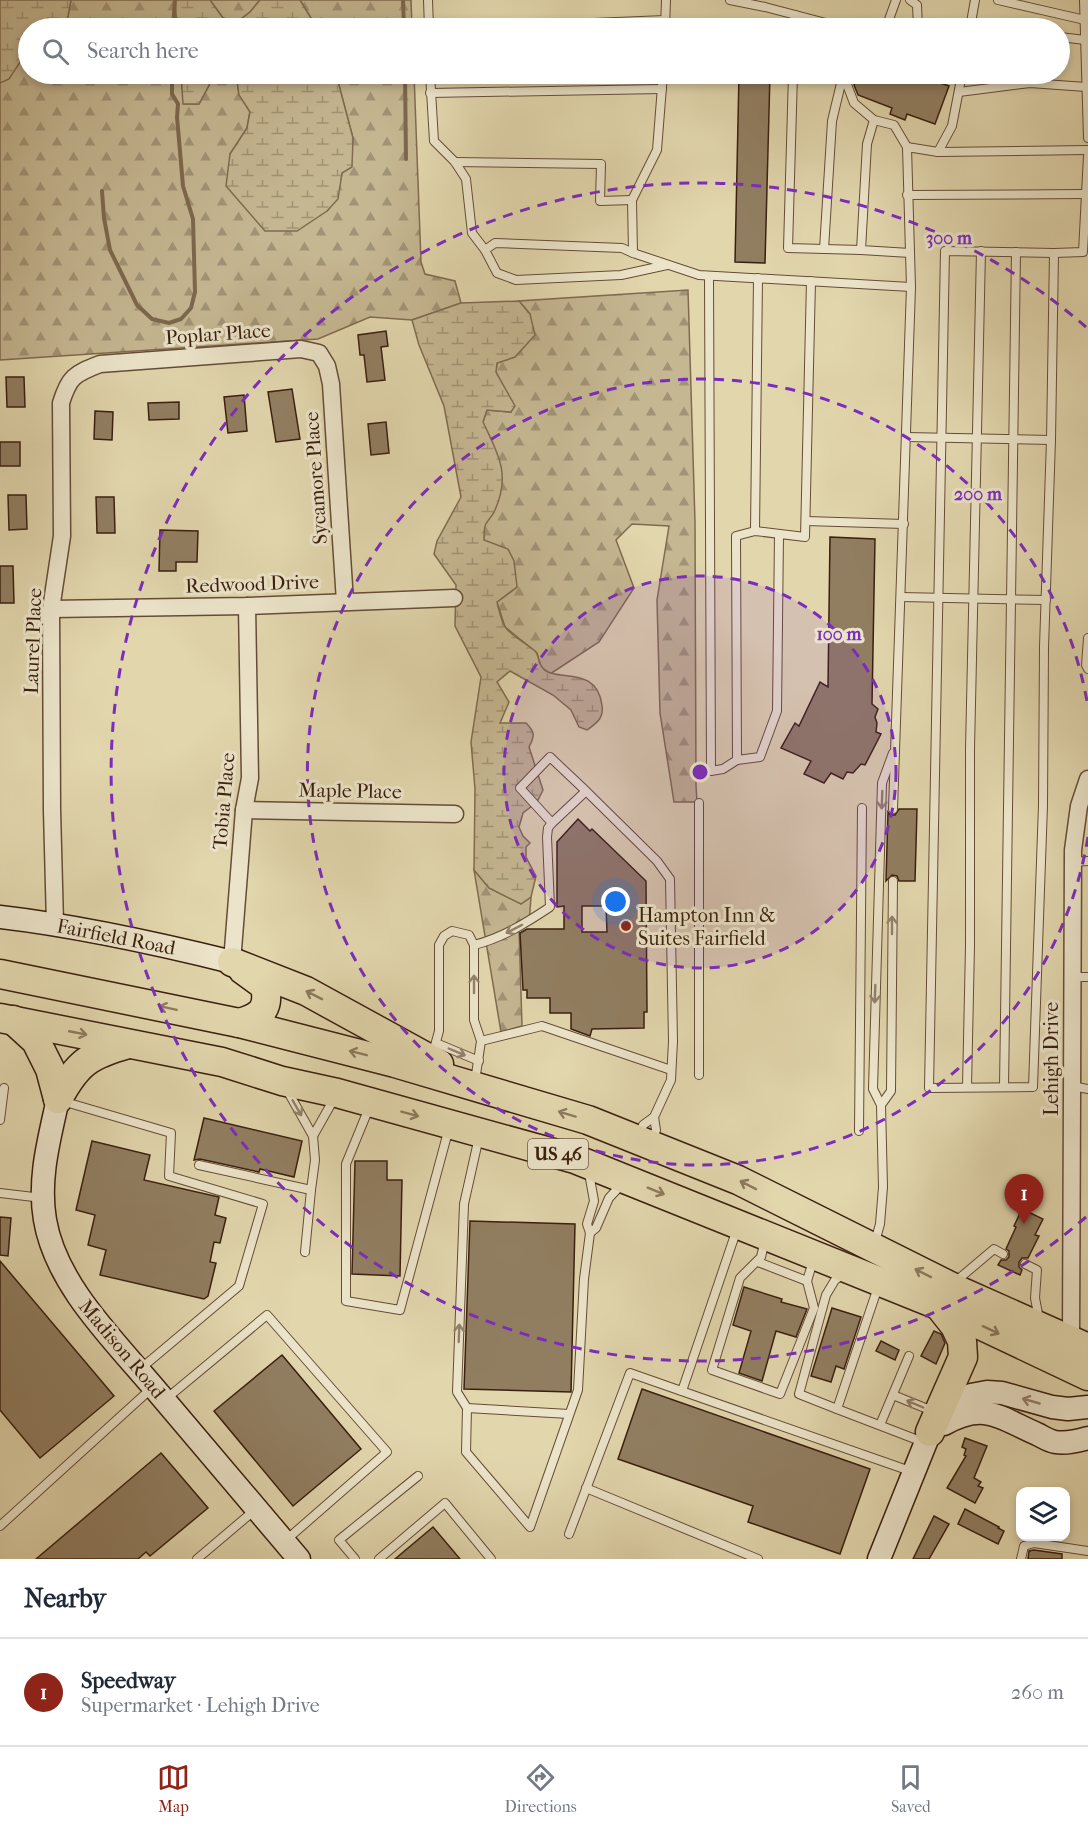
<!DOCTYPE html>
<meta charset="utf-8">
<style>
:root{--surface:#fff;--page:#f2f2f3;--text:#1f2937;--muted:#747a83;--line:#e0e1e3;--accent:#8f2418}
body{margin:0;font-family:"IM FELL French Canon",serif;background:var(--page);color:var(--text)}
.controls{position:absolute;right:18px;bottom:18px;display:grid;overflow:hidden;border-radius:12px;box-shadow:0 3px 9px #0003}
.controls button{width:54px;height:54px;display:grid;place-items:center;padding:0;border:0;border-bottom:2px solid var(--line);background:var(--surface);color:var(--text);font:30px sans-serif}
.you{position:absolute;left:616px;top:902px;width:21px;height:21px;margin:-15px;border:4px solid #fff;border-radius:50%;background:#1a73e8;box-shadow:0 0 0 9px #1a73e833}
.badge{display:grid;place-items:center;width:39px;height:39px;border-radius:50%;background:var(--accent);color:#fff;font-size:20px;font-weight:700}
.pin{position:absolute;translate:-50% -50px;filter:drop-shadow(0 2px 3px #0008)}
.pin::after{content:'';position:absolute;top:32px;width:21px;height:18px;background:inherit;clip-path:polygon(0 0,100% 0,50% 100%)}
.list{margin:0;padding:0;list-style:none}
h2{display:flex;justify-content:space-between;align-items:center;height:78px;margin:0;padding:0 24px;font-size:26px}
h2 small{font-size:20px;font-weight:400;color:var(--muted)}
.list li{display:grid;grid-template-columns:39px 1fr auto;gap:18px;align-items:center;box-sizing:border-box;height:108px;padding:0 24px;border-top:2px solid var(--line)}
.list b{display:block;font-size:22px;white-space:nowrap}
.list p{margin:0;font-size:20px;white-space:nowrap;color:var(--muted)}
.list em{font-size:20px;font-style:normal;color:var(--muted)}
.icon{flex:none;width:33px;height:33px;fill:none;stroke:currentColor;stroke-width:2;stroke-linecap:round;stroke-linejoin:round}
.map{position:relative;flex:none;width:1088px;height:1559px;overflow:hidden}
.search{position:absolute;background:var(--surface);box-shadow:0 3px 9px #0003;left:18px;right:18px;top:18px;height:66px;display:flex;align-items:center;gap:15px;box-sizing:border-box;padding:0 21px;border-radius:33px;color:var(--muted);font-size:22px}
.sheet{height:186px;background:var(--surface)}
nav{display:flex;justify-content:space-around;align-items:center;box-sizing:border-box;height:84px;border-top:2px solid var(--line);background:var(--surface);font-size:16px;color:var(--muted)}
nav a{display:grid;justify-items:center;gap:3px}
nav .on{color:var(--accent)}
.map>svg:first-child{display:block}
.forest{fill:url(#forest-firs);stroke:#806b50;stroke-width:1.5}
.wetland{fill:url(#wetland-marsh);stroke:#806b50;stroke-width:1.5}
.lines{fill:none;stroke-linecap:round;stroke-linejoin:round}
.stream{stroke:#7d684d;stroke-width:4}
.building{fill:#917e61;stroke:#3a1f0f;stroke-width:1.5;fill-rule:evenodd}
.lane-casing{stroke:#644d36;stroke-width:10}
.street-casing{stroke:#644d36;stroke-width:19}
.secondary-casing{stroke:#3a1f0f;stroke-width:25}
.highway-casing{stroke:#3a1f0f;stroke-width:31}
.lane{stroke:#ece4ca;stroke-width:8}
.street{stroke:#ece4ca;stroke-width:16}
.secondary{stroke:#ece4ca;stroke-width:22}
.highway{stroke:#e2d6ad;stroke-width:28}
.oneway{stroke:#93826c}
.oneway2{stroke:#8e7a5e}
.ring{fill:none;stroke:#7b2cbf;stroke-width:3;stroke-dasharray:10 8}
.poi-dot{fill:#8f2418;stroke:#ece4ca;stroke-width:2}
.labels{text-anchor:middle;dominant-baseline:central;stroke-width:6;stroke-linejoin:round;paint-order:stroke}
.shield{fill:#ece4ca;stroke:#6f5a47;stroke-width:1.5}
.shield-label{font-size:18px;font-weight:bold;fill:#3a1f0f}
.street-label{font-size:20px;fill:#3a1f0f;stroke:#ece4ca}
.poi-label{font-size:20px;fill:#3a1f0f;stroke:#ece4ca;text-anchor:start}
.centre{fill:#7b2cbf;stroke:#ece4ca;stroke-width:3}
.ring-label{font-size:18px;text-anchor:middle;font-weight:bold;fill:#7b2cbf;stroke:#ece4ca;stroke-width:6;stroke-linejoin:round;paint-order:stroke}
</style>
<div class="map">
<svg width="1088" height="1559" viewBox="0 0 1088 1559">
<defs>
<pattern id="forest-firs" width="22" height="20" patternUnits="userSpaceOnUse" patternTransform="scale(1.5)"><rect width="22" height="20" fill="#c5b792"/><path d="M5 1l3.5 6h-7zM16 11l3.5 6h-7z" fill="#a19476"/></pattern>
<pattern id="wetland-marsh" width="20" height="14" patternUnits="userSpaceOnUse" patternTransform="scale(1.5)"><rect width="20" height="14" fill="#c5b792"/><path d="M1 5h8M5 5V1M11 12h8M15 12V8" fill="none" stroke="#a19476"/></pattern>
</defs>
<rect width="100%" height="100%" fill="#e2d6ad"/>
<filter id="stains"><feTurbulence type="fractalNoise" baseFrequency=".00333" numOctaves="4"/><feColorMatrix values="0 0 0 0 .2 0 0 0 0 .09 0 0 0 0 .02 0 0 0 .5 -.17"/></filter>
<radialGradient id="worn" r=".72"><stop offset=".6" stop-color="#630" stop-opacity="0"/><stop offset="1" stop-color="#630" stop-opacity=".3"/></radialGradient>
<g class="forest">
<path d="M71,0H175L177,28H62L68,16Z"/>
<path d="M210,0H260L250,12L237,22L223,18Z"/>
<path d="M300,0H411L412,28H317Z"/>
<path d="M28,50V74H181L184,104H199L215,74H236L239,94L250,111L247,128L230,154L327,211L337,199L342,173L353,138L336,74H414L421,262L425,274L455,281L461,303L412,320L370,317L318,339L0,360V83Z"/>
<path d="M688,290L695,522L696,785L697,802H674L660,713L657,600L669,526L632,524L616,540L634,588L599,642L550,674L541,667L537,653L505,627L497,602L517,587L484,540V524L494,512L483,422L487,410L511,412L496,372L497,363L515,357L530,314L519,301Z"/>
<path d="M474,870L489,888L521,904L531,897L529,924L519,929L522,1026L501,1032Z"/>
</g>
<g class="wetland">
<path d="M0,0H71L68,16L64,28H28V50L9,79L0,83Z"/>
<path d="M175,0H210L223,18L237,22L250,12L260,0H300L317,28H177Z"/>
<path d="M181,74H215L199,104H183Z"/>
<path d="M236,74H336L353,138L352,167L342,173L338,199L327,211L297,231H265L226,186L230,154L247,128L250,112L239,95Z"/>
<path d="M519,301L530,314L535,335L515,357L497,363L496,372L515,406L511,412L487,410L483,422C498,454 511,474 495,510C487,526 484,518 484,540L508,549L514,561L517,587L497,602C499,609 501,622 506,628C513,637 526,643 535,651C539,655 538,663 542,667C554,684 596,663 602,705C604,718 597,723 587,730L579,727L571,710L553,695L510,671L497,682L509,702L500,723H526C535,732 535,736 529,747L543,790L537,802L523,813L519,827L523,836L530,843L526,847V857L536,876L531,897L521,904L489,888L474,870L475,789L471,742L481,677L455,626L456,585L434,554L437,541L461,497L444,406L419,345L412,320L461,303Z"/>
</g>
<g class="lines">
<g class="stream">
<path d="M403,0L404,28"/>
<path d="M173,28L175,0"/>
<path d="M405,74L406,159"/>
<path d="M102,191L104,218L110,250L137,305L152,319L169,323L181,319L191,308L195,292L193,219L183,186L177,117L178,104L172,94V74"/>
</g>
</g>
<g class="building">
<path d="M739,74H770L765,263L735,262Z"/>
<path d="M858,74H922L921,76L949,86L935,124L907,114L905,120L890,114L892,108L858,95L854,85Z"/>
<path d="M386,331L388,346L381,347L385,380L367,382L364,355H360L358,335Z"/>
<path d="M6,377H24L25,407H7Z"/>
<path d="M292,389L300,439L276,442L268,392Z"/>
<path d="M244,395L247,431L228,433L224,397Z"/>
<path d="M179,402V419L149,420L148,403Z"/>
<path d="M95,411L113,412L112,440L94,439Z"/>
<path d="M386,422L389,453L371,455L368,424Z"/>
<rect x="0" y="442" width="20" height="24"/>
<path d="M8,495H26L27,529L9,530Z"/>
<path d="M96,497H114L115,533H97Z"/>
<path d="M160,530L198,531L197,562H176V571H159Z"/>
<path d="M830,537L875,539L872,704L878,709L875,717L877,723L876,732L881,734L865,765L861,764L853,773L847,772L843,779L831,773L824,783L804,774L811,761L781,748L795,723L799,726L820,682L828,687Z"/>
<path d="M0,566H13L14,603H0Z"/>
<path d="M899,809H917L915,881H899L897,876L892,875L886,881L888,812L890,815H895Z"/>
<path d="M578,819L590,831L592,829L646,881L647,1012H644V1028L592,1029L590,1036L571,1029V1013H550V998H527V990H523L520,933L527,929H564V906L557,907V842ZM582,906H606L607,932H582Z"/>
<path d="M204,1118L302,1141L294,1177L260,1169L259,1172L200,1159L194,1160Z"/>
<path d="M92,1141L150,1155L144,1180L219,1197L215,1215L226,1218L220,1243L214,1242L210,1262L216,1263L208,1296L204,1299L100,1275L106,1250L88,1245L95,1215L76,1210Z"/>
<path d="M355,1161H387V1180H402L400,1276L352,1274Z"/>
<path d="M1022,1209L1043,1219L1035,1235L1039,1236L1028,1258H1022L1019,1262V1267L1022,1270L1020,1275L998,1265L1001,1260H1006L1009,1257V1251L1006,1249L1016,1227L1014,1226Z"/>
<path d="M0,1217L11,1218L8,1256L0,1255Z"/>
<path d="M470,1221L575,1224L571,1392L464,1389Z"/>
<path d="M0,1261L114,1396L40,1458L0,1410Z"/>
<path d="M744,1287L782,1299L781,1302L807,1309L796,1337L776,1331L762,1381L739,1373L751,1331L733,1325Z"/>
<path d="M832,1308L861,1317L844,1369L836,1366L831,1382L811,1376Z"/>
<path d="M934,1331L941,1334L945,1343L936,1364L921,1356Z"/>
<path d="M881,1341L899,1350L895,1360L876,1351Z"/>
<path d="M282,1355L361,1449L293,1506L214,1411Z"/>
<path d="M642,1389L870,1469L840,1554L748,1522L753,1506L618,1459Z"/>
<path d="M965,1438L987,1446L974,1478L981,1482L978,1486L983,1488L975,1503L947,1488L966,1456L964,1455L966,1449L962,1447Z"/>
<path d="M161,1453L208,1508L150,1556L146,1552L138,1559H36Z"/>
<path d="M965,1509L999,1527L998,1528L1004,1531L998,1544L958,1524Z"/>
<path d="M934,1516L949,1524L929,1559H913Z"/>
<path d="M433,1527L460,1559H395Z"/>
<path d="M1034,1550L1062,1554V1559H1028L1029,1551Z"/>
</g>
<g class="lines">
<defs>
<g id="lane">
<path d="M428,0L429,28"/>
<path d="M730,0L765,7L845,28"/>
<path d="M910,0L917,5L918,28"/>
<path d="M998,0L1085,20"/>
<path d="M1084,0L1088,138"/>
<path d="M429,23H593L665,20"/>
<path d="M970,27L980,28"/>
<path d="M665,28L666,0"/>
<path d="M795,28V15"/>
<path d="M881,28L887,25L896,0"/>
<path d="M970,28L975,0"/>
<path d="M1060,37L1085,40"/>
<path d="M430,74L434,141L455,162L466,179L472,233L485,250"/>
<path d="M663,74L657,150L632,200L633,253L699,275L911,287"/>
<path d="M793,74L788,248L861,250"/>
<path d="M843,74L854,103L874,120"/>
<path d="M959,92L1030,83L1086,87"/>
<path d="M430,93L662,89"/>
<path d="M907,147L894,125L874,120L867,144L861,250L910,253"/>
<path d="M938,152L1088,150"/>
<path d="M455,162L601,164L600,201L632,200"/>
<path d="M907,195L1085,194"/>
<path d="M824,249L832,121L843,75"/>
<path d="M945,251L1054,253L1051,440L1044,647L1043,805L1033,1087L929,1088Z"/>
<path d="M633,253L622,248L495,243L485,250L497,273L516,280L621,275L667,265"/>
<path d="M1054,253L1083,252L1088,156"/>
<path d="M709,276L711,771L723,769L737,760"/>
<path d="M906,437L1051,440"/>
<path d="M806,521L904,524"/>
<path d="M755,531L758,278"/>
<path d="M779,534L777,711L760,757L737,760L736,536L755,531L805,537L811,281"/>
<path d="M901,597L1046,600"/>
<path d="M1088,638L1086,665L1088,669"/>
<path d="M586,791L550,757L520,788L552,823L586,791L657,861L670,879L673,1041L671,1080L654,1117"/>
<path d="M699,803V1075"/>
<path d="M893,809L911,287L907,147L938,152L952,126L962,74"/>
<path d="M1073,862L1088,861"/>
<path d="M474,945C502,938 526,923 550,907L547,837L548,828L552,823"/>
<path d="M1073,977H1088"/>
<path d="M436,1043L479,1061"/>
<path d="M432,1056L439,1031V945L444,936L452,931L469,935L474,945V1020L481,1041"/>
<path d="M475,1081L481,1041L542,1026L671,1070"/>
<path d="M1072,1086L1088,1089"/>
<path d="M967,1087L970,946V749L981,251"/>
<path d="M1004,1087L1016,252"/>
<path d="M62,1101L171,1133L169,1176L263,1204L239,1286L139,1370"/>
<path d="M881,1105L891,1091L893,881"/>
<path d="M369,1108L346,1164V1301L400,1310L449,1128"/>
<path d="M0,1120L4,1088"/>
<path d="M859,1131L862,808"/>
<path d="M640,1135L643,1125L654,1117L656,1130L652,1142"/>
<path d="M313,1136L335,1097"/>
<path d="M479,1137L464,1204L457,1392L467,1408L466,1452L530,1527L578,1390L584,1279L590,1233"/>
<path d="M199,1165L311,1190L315,1160L313,1136L287,1090"/>
<path d="M589,1173L594,1201L587,1224L590,1233L596,1228L609,1198L622,1184"/>
<path d="M0,1193L42,1198"/>
<path d="M765,1240L761,1257L740,1278L712,1370L780,1394L814,1308L807,1281L813,1261"/>
<path d="M875,1242L880,1224L883,1187L881,1105L873,1089L882,783L893,753"/>
<path d="M305,1252L311,1190"/>
<path d="M758,1262L807,1281"/>
<path d="M1025,1264L1037,1270L1035,1298L1039,1319"/>
<path d="M843,1274L835,1280L826,1295L799,1394L837,1409L878,1287"/>
<path d="M955,1282L994,1249L1003,1254"/>
<path d="M682,1391L737,1229"/>
<path d="M893,1395L935,1412"/>
<path d="M166,1399L267,1315L387,1452L285,1541"/>
<path d="M467,1408L569,1414"/>
<path d="M837,1409L923,1442"/>
<path d="M880,1425L909,1356"/>
<path d="M586,1488L758,1559"/>
<path d="M0,1526L153,1387"/>
<path d="M569,1534L630,1373L913,1472"/>
<path d="M197,1559L256,1509"/>
<path d="M355,1559L339,1540L418,1476"/>
<path d="M379,1559L445,1503L491,1559"/>
<path d="M1021,1559L1024,1546L1034,1543L1088,1551"/>
</g>
<g id="street">
<path d="M51,609L247,606L454,598"/>
<path d="M244,810L455,814"/>
<path d="M55,924L52,810L51,609L62,536L61,403C69,377 74,374 100,364L301,349L319,353L327,366L331,384L345,602"/>
<path d="M232,962L244,810L250,778L247,606"/>
<path d="M1071,1341L1073,850L1079,806L1088,779"/>
</g>
<g id="secondary">
<path d="M0,917C78,926 155,943 232,962"/>
<path d="M58,1099C49,1140 38,1179 45,1220C56,1285 114,1340 155,1389C203,1446 251,1502 299,1559"/>
<path d="M944,1424C985,1401 1000,1418 1037,1434C1043,1437 1049,1441 1055,1442C1066,1444 1078,1441 1088,1438"/>
<path d="M879,1559L930,1432L951,1407L971,1395L987,1392L1002,1393L1052,1407L1068,1409L1088,1407"/>
</g>
<g id="highway">
<path d="M232,962L306,991L439,1064"/>
<path d="M0,974L239,1023L395,1063L588,1120L738,1180L962,1292L1088,1348"/>
<path d="M0,1018L222,1062L282,1081L337,1093L575,1159L938,1305L1088,1376"/>
<path d="M13,1020L36,1041L50,1069L58,1099"/>
<path d="M239,1023C260,1017 270,1010 265,986L243,970"/>
<path d="M58,1099C77,1063 89,1055 128,1044"/>
<path d="M930,1432L963,1357L962,1341L955,1326L940,1307"/>
</g>
</defs>
<use href="#lane" class="lane-casing"/>
<use href="#street" class="street-casing"/>
<use href="#secondary" class="secondary-casing"/>
<use href="#highway" class="highway-casing"/>
<use href="#lane" class="lane"/>
<use href="#street" class="street"/>
<use href="#secondary" class="secondary"/>
<use href="#highway" class="highway"/>
</g>
<defs><path id="oneway-shaft" d="M-6 0H5M1.5-3L5.5 0L1.5 3" fill="none" stroke-width="1.6" stroke-linecap="round" stroke-linejoin="round" transform="scale(1.5)"/></defs>
<g class="oneway">
<use href="#oneway-shaft" transform="translate(882 800) rotate(92)"/>
<use href="#oneway-shaft" transform="translate(892 925) rotate(-90)"/>
<use href="#oneway-shaft" transform="translate(514 929) rotate(153)"/>
<use href="#oneway-shaft" transform="translate(474 984) rotate(-90)"/>
<use href="#oneway-shaft" transform="translate(875 994) rotate(92)"/>
<use href="#oneway-shaft" transform="translate(457 1052) rotate(23)"/>
<use href="#oneway-shaft" transform="translate(297 1108) rotate(60)"/>
<use href="#oneway-shaft" transform="translate(459 1333) rotate(-88)"/>
<use href="#oneway-shaft" transform="translate(1031 1401) rotate(-164)"/>
<use href="#oneway-shaft" transform="translate(915 1404) rotate(-157)"/>
</g>
<g class="oneway2">
<use href="#oneway-shaft" transform="translate(314 995) rotate(-153)"/>
<use href="#oneway-shaft" transform="translate(168 1008) rotate(-168)"/>
<use href="#oneway-shaft" transform="translate(78 1033) rotate(11)"/>
<use href="#oneway-shaft" transform="translate(358 1053) rotate(-166)"/>
<use href="#oneway-shaft" transform="translate(410 1114) rotate(15)"/>
<use href="#oneway-shaft" transform="translate(567 1114) rotate(-163)"/>
<use href="#oneway-shaft" transform="translate(748 1185) rotate(-153)"/>
<use href="#oneway-shaft" transform="translate(656 1191) rotate(22)"/>
<use href="#oneway-shaft" transform="translate(923 1273) rotate(-153)"/>
<use href="#oneway-shaft" transform="translate(991 1330) rotate(25)"/>
</g>
<circle cx="700" cy="772" r="196" fill="#7b2cbf" fill-opacity=".12"/>
<g class="ring">
<circle cx="700" cy="772" r="196"/>
<path d="M1088 837A393 393 0 1 1 1088 707"/>
<path d="M1086 1217A589 589 0 1 1 1086 327"/>
</g>
<circle class="poi-dot" cx="626" cy="926" r="6"/>
<g class="labels">
<rect class="shield" x="528" y="1139" width="60" height="30" rx="4.5"/>
<g class="shield-label">
<text x="558" y="1154">US 46</text>
</g>
<g class="street-label">
<text transform="translate(218 334) rotate(-4)">Poplar Place</text>
<text transform="translate(316 478) rotate(-94)">Sycamore Place</text>
<text transform="translate(252 584) rotate(-2)">Redwood Drive</text>
<text transform="translate(33 641) rotate(-88)">Laurel Place</text>
<text transform="translate(350 791) rotate(1)">Maple Place</text>
<text transform="translate(224 801) rotate(-85)">Tobia Place</text>
<text transform="translate(116 937) rotate(11)">Fairfield Road</text>
<text transform="translate(1051 1059) rotate(-90)">Lehigh Drive</text>
<text transform="translate(122 1349) rotate(50)">Madison Road</text>
</g>
<g class="poi-label">
<text x="638" y="915">Hampton Inn &amp;<tspan x="638" dy="23">Suites Fairfield</tspan></text>
</g>
</g>
<circle cx="700" cy="772" r="9" class="centre"/>
<g class="ring-label">
<text x="949" y="244">300 m</text>
<text x="978" y="500">200 m</text>
<text x="839" y="640">100 m</text>
</g>
<rect width="100%" height="100%" filter="url(#stains)"/>
<rect width="100%" height="100%" fill="url(#worn)"/>
</svg>
<div class="controls">
<button><svg class="icon" aria-label="layers" viewBox="0 0 24 24"><path d="M12 4l9 5-9 5-9-5zM3 14l9 5 9-5"/></svg></button>
</div>
<div class="you"></div>
<div class="pin badge" style="left:1024px;top:1224px">1</div>
<div class="search"><svg class="icon" aria-label="search" viewBox="0 0 24 24"><circle cx="10" cy="10" r="6"/><path d="M15 15l6 6"/></svg>Search here</div>
</div>
<section class="sheet">
<h2>Nearby<small></small></h2>
<ul class="list">
<li><span class="badge">1</span><div><b>Speedway</b><p>Supermarket · Lehigh Drive</p></div><em>260 m</em></li>
</ul>
</section>
<nav>
<a class="on"><svg class="icon" aria-label="map" viewBox="0 0 24 24"><path d="M3 6l6-2 6 2 6-2v14l-6 2-6-2-6 2zM9 4v14M15 6v14"/></svg>Map</a>
<a><svg class="icon" aria-label="directions" viewBox="0 0 24 24"><path d="M12 3l9 9-9 9-9-9zM9 14v-3h6M13 9l2 2-2 2"/></svg>Directions</a>
<a><svg class="icon" aria-label="saved" viewBox="0 0 24 24"><path d="M7 4h10v16l-5-4-5 4z"/></svg>Saved</a>
</nav>
